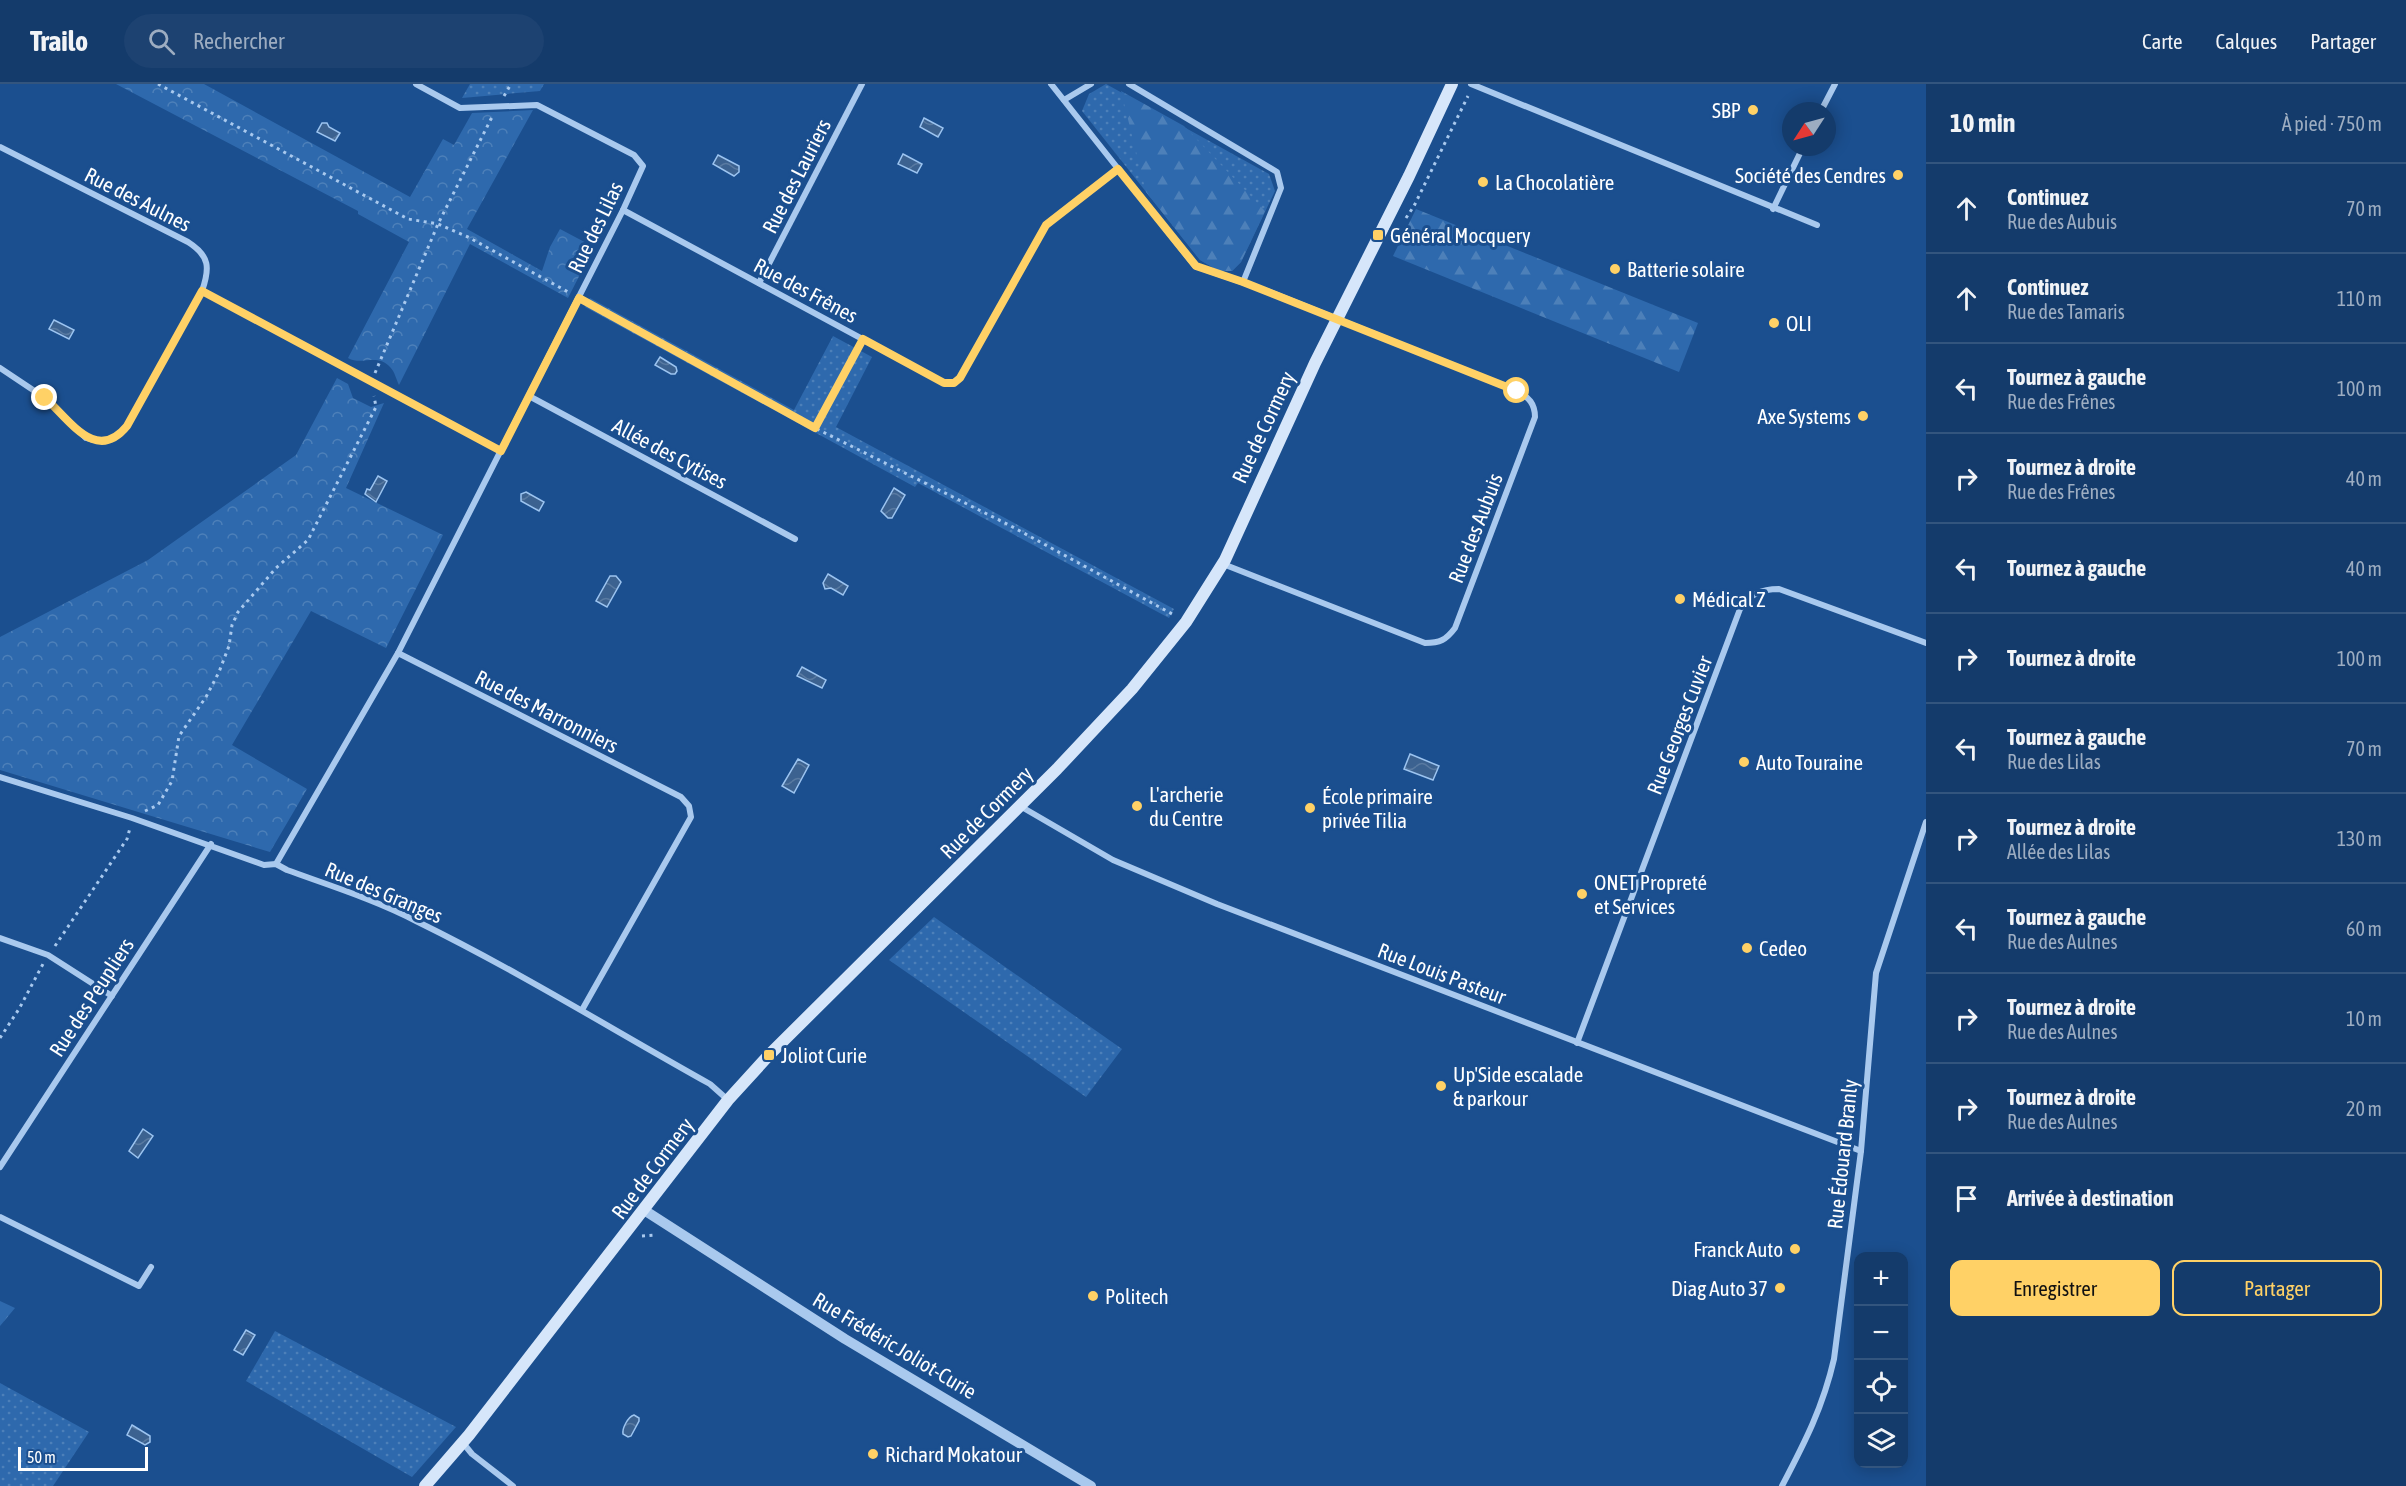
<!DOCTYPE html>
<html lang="fr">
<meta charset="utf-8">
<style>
:root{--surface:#143b6b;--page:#1d4271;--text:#f1f3f6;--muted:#9dadc1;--line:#33557e;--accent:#ffd166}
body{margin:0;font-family:"Asap Condensed",sans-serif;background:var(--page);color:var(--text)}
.controls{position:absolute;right:18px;bottom:18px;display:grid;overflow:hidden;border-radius:12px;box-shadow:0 3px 15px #0003}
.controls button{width:54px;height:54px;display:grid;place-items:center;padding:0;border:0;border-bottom:2px solid var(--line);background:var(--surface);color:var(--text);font:30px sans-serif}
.compass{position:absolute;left:1782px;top:18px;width:54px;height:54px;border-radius:50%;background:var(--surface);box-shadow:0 3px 15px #0003;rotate:234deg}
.scale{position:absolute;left:18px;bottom:15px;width:130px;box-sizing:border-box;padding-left:6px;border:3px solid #fff;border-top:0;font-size:16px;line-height:21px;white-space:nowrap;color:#fff;-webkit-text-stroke:4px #1b4f8f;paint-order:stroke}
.stop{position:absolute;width:18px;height:18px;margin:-14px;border:4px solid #ffd166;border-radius:50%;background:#fff}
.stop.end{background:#ffd166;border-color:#fff;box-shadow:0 2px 6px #0008}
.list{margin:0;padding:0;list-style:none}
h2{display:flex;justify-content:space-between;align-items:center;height:78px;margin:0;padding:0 24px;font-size:26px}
h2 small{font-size:20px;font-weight:400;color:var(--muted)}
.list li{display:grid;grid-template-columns:39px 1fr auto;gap:18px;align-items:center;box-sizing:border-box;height:90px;padding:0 24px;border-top:2px solid var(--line)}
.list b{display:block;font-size:22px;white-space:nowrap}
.list p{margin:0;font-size:20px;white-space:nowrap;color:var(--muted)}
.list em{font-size:20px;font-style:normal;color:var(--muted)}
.actions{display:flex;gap:12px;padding:18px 24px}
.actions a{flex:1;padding:14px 0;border:2px solid var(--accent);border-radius:12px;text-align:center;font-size:21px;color:var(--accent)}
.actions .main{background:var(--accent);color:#111}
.icon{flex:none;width:33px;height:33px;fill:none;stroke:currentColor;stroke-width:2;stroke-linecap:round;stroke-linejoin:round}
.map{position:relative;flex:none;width:1926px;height:1402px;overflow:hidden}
header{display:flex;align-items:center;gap:36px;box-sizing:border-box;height:84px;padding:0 30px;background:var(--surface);border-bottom:2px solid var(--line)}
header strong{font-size:28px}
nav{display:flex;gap:33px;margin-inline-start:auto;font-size:21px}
.search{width:420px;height:54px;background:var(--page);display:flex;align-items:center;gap:15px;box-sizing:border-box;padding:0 21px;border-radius:33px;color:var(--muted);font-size:22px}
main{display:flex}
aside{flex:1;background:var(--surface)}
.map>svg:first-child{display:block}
.grass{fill:url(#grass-dots)}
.forest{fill:url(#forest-firs)}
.park{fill:url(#park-crowns)}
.water{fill:url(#water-waves);stroke:#9cc4f0;stroke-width:1.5}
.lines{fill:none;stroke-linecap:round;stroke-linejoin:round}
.path{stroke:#a9c9ee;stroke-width:3;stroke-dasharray:3 4.5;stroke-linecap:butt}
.minor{stroke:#a9c9ee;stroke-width:6}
.tertiary{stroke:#a9c9ee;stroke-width:10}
.secondary{stroke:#d6e6fa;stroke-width:12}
.route{stroke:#ffd166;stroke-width:8}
.poi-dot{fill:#ffd166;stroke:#1b4f8f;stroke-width:2}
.labels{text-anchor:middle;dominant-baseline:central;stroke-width:6;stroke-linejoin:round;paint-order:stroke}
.poi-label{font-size:21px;fill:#fff;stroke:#1b4f8f;text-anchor:start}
.street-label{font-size:21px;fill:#fff;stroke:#1b4f8f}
</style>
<header>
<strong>Trailo</strong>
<div class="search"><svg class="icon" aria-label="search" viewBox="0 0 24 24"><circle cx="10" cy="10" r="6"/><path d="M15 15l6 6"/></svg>Rechercher</div>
<nav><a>Carte</a><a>Calques</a><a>Partager</a></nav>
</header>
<main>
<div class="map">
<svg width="1926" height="1402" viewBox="0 0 1926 1402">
<defs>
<pattern id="grass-dots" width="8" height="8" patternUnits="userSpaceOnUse" patternTransform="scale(1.5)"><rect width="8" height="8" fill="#2e69ad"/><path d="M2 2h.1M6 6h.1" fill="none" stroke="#4d80b9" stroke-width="1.8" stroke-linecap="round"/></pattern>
<pattern id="forest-firs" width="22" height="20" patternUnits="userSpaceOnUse" patternTransform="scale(1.5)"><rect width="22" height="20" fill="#2e69ad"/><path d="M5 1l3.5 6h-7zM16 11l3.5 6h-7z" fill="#4d80b9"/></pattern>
<pattern id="park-crowns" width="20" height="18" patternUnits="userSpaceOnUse" patternTransform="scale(1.5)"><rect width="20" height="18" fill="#2e69ad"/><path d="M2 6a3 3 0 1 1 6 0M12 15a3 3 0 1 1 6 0" fill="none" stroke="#4d80b9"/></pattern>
<pattern id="water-waves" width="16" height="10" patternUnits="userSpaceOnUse" patternTransform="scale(1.5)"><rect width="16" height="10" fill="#3c6290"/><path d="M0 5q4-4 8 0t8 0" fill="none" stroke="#597aa1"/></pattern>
</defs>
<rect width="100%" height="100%" fill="#1b4f8f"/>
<g class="grass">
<path d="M470,0H544L540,7L462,14Z"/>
<path d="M1106,0L1269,90L1275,107L1241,178L1232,187H1219L1200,176L1082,27L1089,10Z"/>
<path d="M590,214L794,326L833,252L872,273L836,343L1174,525L1169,534L918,399L915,403L585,223Z"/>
<path d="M934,833L1122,965L1086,1013L889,876Z"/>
<path d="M275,1247L456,1343L412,1393L246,1297Z"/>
<path d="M0,1299L89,1348L53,1402H0Z"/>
</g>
<g class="forest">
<path d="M1121,7L1184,42L1265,127L1241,178L1232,187H1219L1200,176L1146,108Z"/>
<path d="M1416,125L1698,239L1679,288L1393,172Z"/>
<path d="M0,1217L15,1224L0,1242Z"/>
</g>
<g class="park">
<path d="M116,0H204L410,113L443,55L454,61L472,29L533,26L467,145L542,187L550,163L560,145L594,163L568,214L470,160L399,301C396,295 395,288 390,283C377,269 362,282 348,274L409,158L358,130V127Z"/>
<path d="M337,294L348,300L353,314L371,323L384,319L346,404L443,451L386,564L311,527L232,661L307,705L270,768L0,686V553L148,476L296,371Z"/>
</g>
<g class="water">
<path d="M924,34L943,44L938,53L920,43Z"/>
<path d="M322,39H327L329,43L340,49L335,57L317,48Z"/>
<path d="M903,70L922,80L917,89L898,80Z"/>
<path d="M718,71L739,82V88L734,92L713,80Z"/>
<path d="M54,236L74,246L69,255L49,245Z"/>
<path d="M660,273L676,283L677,287L675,290H671L655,281Z"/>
<path d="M378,392L387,397L376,418L365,410L367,405L370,406Z"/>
<path d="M894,404L905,411L892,434H888L881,427Z"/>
<path d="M526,408L544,418L539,427L521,417V410Z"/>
<path d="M828,490L848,502L843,511L831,504L825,505L823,499Z"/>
<path d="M610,492H616L621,498L607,523L596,517Z"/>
<path d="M802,583L826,596L822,604L797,592Z"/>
<path d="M1410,670L1439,682L1433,696L1404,685Z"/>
<path d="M798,675L809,681L794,709L782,702Z"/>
<path d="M143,1045L153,1052L138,1074L129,1067Z"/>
<path d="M246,1246L255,1251L243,1271L234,1266Z"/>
<path d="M634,1331L639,1334V1337L631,1352L628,1353L623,1350C622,1344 628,1333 634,1331Z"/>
<path d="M132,1341L150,1352V1358L145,1361L127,1351Z"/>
</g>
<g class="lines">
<g class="path">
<path d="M158,0L408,135L438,140L468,153L570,209"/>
<path d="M504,12L511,0"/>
<path d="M1406,134L1414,122L1468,12"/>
<path d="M587,218L815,344L1009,441L1174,531"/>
<path d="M375,289L438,140L492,33"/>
<path d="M815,344L857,266"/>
<path d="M145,727L158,721L172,697L179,652L206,613L219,588L229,562L232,541L238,528L276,484L308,456L376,323L374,312"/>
<path d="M55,862L127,755L130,744"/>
<path d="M0,954L19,925L43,880"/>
<path d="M642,1152L656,1151"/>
</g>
<g class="minor">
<path d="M1051,0L1195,182L1270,208L1517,307C1529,313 1535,320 1535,333L1455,544C1446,556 1440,559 1425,559L1223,480"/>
<path d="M1129,0L1277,88L1281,104L1243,198"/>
<path d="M1471,0L1817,141"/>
<path d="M1064,16L1091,0"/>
<path d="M1821,27L1835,0"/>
<path d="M0,63L188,158C210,172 210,184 202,207L127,342C115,356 104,360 86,354L45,314L0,284"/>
<path d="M1773,125L1803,63"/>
<path d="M623,126L944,299H954L960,294L1046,141L1118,85"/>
<path d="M759,199L862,0"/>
<path d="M202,207L501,367"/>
<path d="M529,312L795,455"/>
<path d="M398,569L623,126L643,82L634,71L537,21L460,24L416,0"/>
<path d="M0,693L132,734L264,781L276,780L287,786C331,802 376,816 418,838C518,887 613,946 710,1000L728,1016"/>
<path d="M1020,722L1113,776L1217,820L1861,1067"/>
<path d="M276,780L398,569L681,713L689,722L691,733L582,926"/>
<path d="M0,854L48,871L112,912"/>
<path d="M1577,959L1740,525C1750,510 1761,505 1779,505L1926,559"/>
<path d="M0,1083L211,760"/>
<path d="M0,1133L139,1202L151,1183"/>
<path d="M463,1359L472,1370L513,1402"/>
<path d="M1782,1402C1805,1358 1823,1323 1834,1275L1861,1067L1876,889L1926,738"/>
</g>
<path class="tertiary" d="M644,1126L845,1255L1091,1402"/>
<path class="secondary" d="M425,1402L469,1351L728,1016L769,971L1057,685L1132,605L1186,538L1225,476L1315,279L1409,92L1452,0"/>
</g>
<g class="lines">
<path class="route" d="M45,314C70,336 96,380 127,342L202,207L501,367L579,214L815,344L863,255L944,299H954L960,294L1046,141L1118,85L1196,182L1243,198L1517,307"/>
</g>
<g class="poi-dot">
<circle cx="1753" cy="26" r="6"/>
<circle cx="1898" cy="91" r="6"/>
<circle cx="1483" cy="98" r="6"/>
<rect x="1372" y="145" width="12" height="12" rx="3"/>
<circle cx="1615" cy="185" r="6"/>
<circle cx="1774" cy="239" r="6"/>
<circle cx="1863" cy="332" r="6"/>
<circle cx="1680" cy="515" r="6"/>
<circle cx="1744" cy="678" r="6"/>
<circle cx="1137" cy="722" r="6"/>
<circle cx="1310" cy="724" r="6"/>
<circle cx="1582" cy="810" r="6"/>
<circle cx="1747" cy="864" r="6"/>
<rect x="763" y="965" width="12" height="12" rx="3"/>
<circle cx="1441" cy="1002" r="6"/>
<circle cx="1795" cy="1165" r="6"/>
<circle cx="1780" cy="1204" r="6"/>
<circle cx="1093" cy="1212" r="6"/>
<circle cx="873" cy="1370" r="6"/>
</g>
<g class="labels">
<g class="poi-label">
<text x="1741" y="26" text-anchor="end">SBP</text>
<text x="1886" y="91" text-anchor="end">Société des Cendres</text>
<text x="1495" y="98">La Chocolatière</text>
<text x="1390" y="151">Général Mocquery</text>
<text x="1627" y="185">Batterie solaire</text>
<text x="1786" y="239">OLI</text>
<text x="1851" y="332" text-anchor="end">Axe Systems</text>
<text x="1692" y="515">Médical Z</text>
<text x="1756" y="678">Auto Touraine</text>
<text x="1149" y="710">L'archerie<tspan x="1149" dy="24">du Centre</tspan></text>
<text x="1322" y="712">École primaire<tspan x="1322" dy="24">privée Tilia</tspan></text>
<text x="1594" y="798">ONET Propreté<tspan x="1594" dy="24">et Services</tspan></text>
<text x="1759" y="864">Cedeo</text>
<text x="781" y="971">Joliot Curie</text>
<text x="1453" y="990">Up'Side escalade<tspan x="1453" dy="24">&amp; parkour</tspan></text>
<text x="1783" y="1165" text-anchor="end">Franck Auto</text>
<text x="1768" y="1204" text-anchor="end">Diag Auto 37</text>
<text x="1105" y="1212">Politech</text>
<text x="885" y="1370">Richard Mokatour</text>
</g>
<g class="street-label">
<text transform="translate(796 92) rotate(-63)">Rue des Lauriers</text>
<text transform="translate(138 115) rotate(27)">Rue des Aulnes</text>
<text transform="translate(595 143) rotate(-64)">Rue des Lilas</text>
<text transform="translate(806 206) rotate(28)">Rue des Frênes</text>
<text transform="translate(1263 343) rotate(-65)">Rue de Cormery</text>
<text transform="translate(670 369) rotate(28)">Allée des Cytises</text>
<text transform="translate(1475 444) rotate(-69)">Rue des Aubuis</text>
<text transform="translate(547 627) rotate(27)">Rue des Marronniers</text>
<text transform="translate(1679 641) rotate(-69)">Rue Georges Cuvier</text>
<text transform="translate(986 728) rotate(-45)">Rue de Cormery</text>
<text transform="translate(384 808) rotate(23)">Rue des Granges</text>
<text transform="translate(1442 889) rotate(21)">Rue Louis Pasteur</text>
<text transform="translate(91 913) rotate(-57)">Rue des Peupliers</text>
<text transform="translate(1842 1070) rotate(-84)">Rue Édouard Branly</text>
<text transform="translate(652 1084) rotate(-53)">Rue de Cormery</text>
<text transform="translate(895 1261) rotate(31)">Rue Frédéric Joliot-Curie</text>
</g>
</g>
</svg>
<div class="controls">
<button>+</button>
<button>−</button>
<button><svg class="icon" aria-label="locate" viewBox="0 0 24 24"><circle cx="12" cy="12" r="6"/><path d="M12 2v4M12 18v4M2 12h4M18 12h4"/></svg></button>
<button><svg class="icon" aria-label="layers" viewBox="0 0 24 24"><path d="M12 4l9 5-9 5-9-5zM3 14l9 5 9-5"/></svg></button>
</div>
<svg class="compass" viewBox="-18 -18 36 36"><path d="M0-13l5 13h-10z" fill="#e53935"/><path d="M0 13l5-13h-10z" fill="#9dadc1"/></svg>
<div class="scale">50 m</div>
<div class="stop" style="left:1517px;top:307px"></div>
<div class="stop end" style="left:45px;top:314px"></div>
</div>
<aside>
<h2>10 min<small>À pied · 750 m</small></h2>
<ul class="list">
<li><svg class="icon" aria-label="ahead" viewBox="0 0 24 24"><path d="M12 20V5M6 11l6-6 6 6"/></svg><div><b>Continuez</b><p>Rue des Aubuis</p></div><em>70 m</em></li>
<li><svg class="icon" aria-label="ahead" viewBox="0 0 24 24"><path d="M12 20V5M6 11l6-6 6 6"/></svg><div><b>Continuez</b><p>Rue des Tamaris</p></div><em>110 m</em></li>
<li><svg class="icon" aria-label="left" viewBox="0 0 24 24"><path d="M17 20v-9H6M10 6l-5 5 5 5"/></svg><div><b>Tournez à gauche</b><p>Rue des Frênes</p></div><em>100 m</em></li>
<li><svg class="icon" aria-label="right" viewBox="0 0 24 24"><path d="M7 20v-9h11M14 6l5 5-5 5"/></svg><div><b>Tournez à droite</b><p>Rue des Frênes</p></div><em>40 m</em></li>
<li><svg class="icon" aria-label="left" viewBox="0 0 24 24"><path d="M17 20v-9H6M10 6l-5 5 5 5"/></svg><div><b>Tournez à gauche</b></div><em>40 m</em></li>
<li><svg class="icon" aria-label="right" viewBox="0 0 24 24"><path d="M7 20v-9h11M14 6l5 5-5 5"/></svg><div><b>Tournez à droite</b></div><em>100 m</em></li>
<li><svg class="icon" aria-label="left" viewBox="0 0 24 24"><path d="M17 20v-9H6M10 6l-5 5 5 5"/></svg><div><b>Tournez à gauche</b><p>Rue des Lilas</p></div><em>70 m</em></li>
<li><svg class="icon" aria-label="right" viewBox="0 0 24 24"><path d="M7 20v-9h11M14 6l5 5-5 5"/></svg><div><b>Tournez à droite</b><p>Allée des Lilas</p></div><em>130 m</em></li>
<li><svg class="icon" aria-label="left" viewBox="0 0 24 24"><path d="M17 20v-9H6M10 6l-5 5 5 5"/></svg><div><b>Tournez à gauche</b><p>Rue des Aulnes</p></div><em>60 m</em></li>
<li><svg class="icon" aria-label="right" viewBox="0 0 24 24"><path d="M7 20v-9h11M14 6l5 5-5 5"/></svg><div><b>Tournez à droite</b><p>Rue des Aulnes</p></div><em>10 m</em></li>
<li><svg class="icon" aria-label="right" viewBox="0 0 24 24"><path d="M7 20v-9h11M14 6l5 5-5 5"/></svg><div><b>Tournez à droite</b><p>Rue des Aulnes</p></div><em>20 m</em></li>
<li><svg class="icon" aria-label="arrive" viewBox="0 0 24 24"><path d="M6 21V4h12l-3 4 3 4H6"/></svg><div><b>Arrivée à destination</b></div></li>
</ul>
<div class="actions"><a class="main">Enregistrer</a><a>Partager</a></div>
</aside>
</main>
